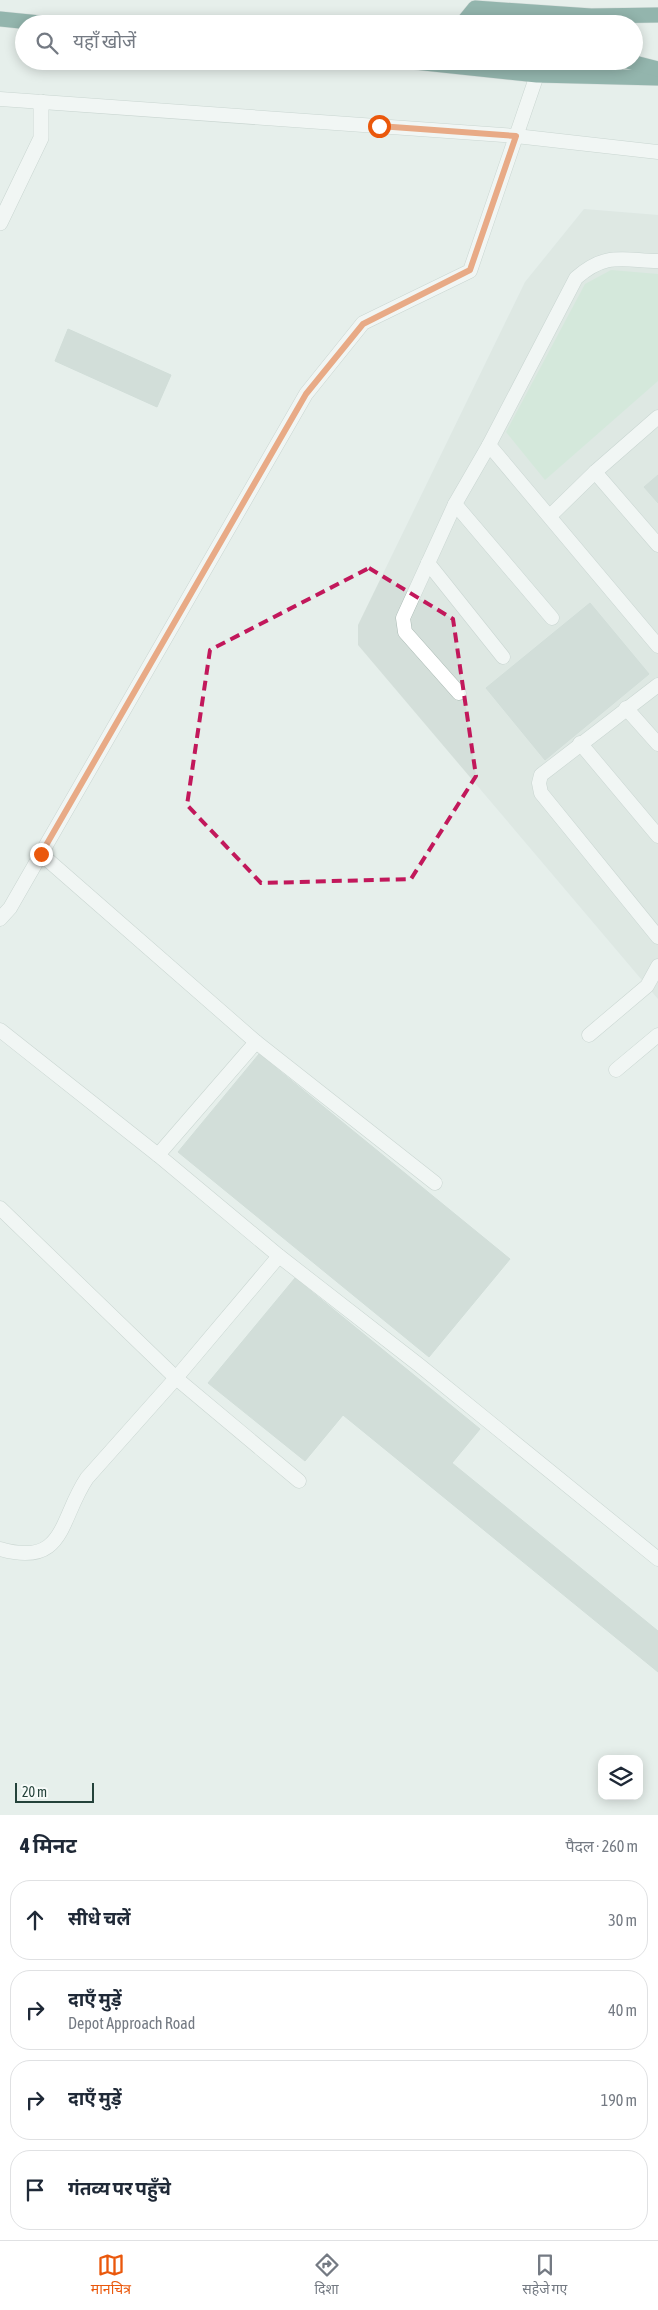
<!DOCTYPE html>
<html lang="hi">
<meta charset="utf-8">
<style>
:root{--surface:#fff;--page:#f2f2f3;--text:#1f2937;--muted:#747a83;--line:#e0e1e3;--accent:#ea580c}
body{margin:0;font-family:"Asap Condensed","Noto Sans Devanagari",sans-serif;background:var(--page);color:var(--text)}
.controls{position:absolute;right:15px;bottom:15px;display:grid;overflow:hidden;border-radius:10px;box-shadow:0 2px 12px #0003}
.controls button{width:45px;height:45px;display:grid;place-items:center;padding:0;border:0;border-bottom:1px solid var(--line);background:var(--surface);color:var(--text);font:25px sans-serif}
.scale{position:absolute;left:15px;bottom:12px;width:79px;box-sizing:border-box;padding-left:5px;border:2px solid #24423a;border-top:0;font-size:14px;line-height:18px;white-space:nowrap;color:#24423a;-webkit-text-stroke:4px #f7fbf9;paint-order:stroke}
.stop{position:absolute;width:15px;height:15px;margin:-11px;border:4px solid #ea580c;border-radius:50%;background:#fff}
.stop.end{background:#ea580c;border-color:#fff;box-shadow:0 1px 5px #0008}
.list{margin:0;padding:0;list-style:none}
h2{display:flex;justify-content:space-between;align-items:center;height:65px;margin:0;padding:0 20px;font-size:21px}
h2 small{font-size:16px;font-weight:400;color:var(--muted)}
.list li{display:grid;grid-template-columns:32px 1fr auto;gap:15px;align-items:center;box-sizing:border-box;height:80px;margin:0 10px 10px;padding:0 10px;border:1px solid var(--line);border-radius:20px}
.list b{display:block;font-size:19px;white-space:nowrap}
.list p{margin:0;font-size:16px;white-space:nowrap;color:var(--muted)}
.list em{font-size:16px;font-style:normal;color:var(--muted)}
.icon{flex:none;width:28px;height:28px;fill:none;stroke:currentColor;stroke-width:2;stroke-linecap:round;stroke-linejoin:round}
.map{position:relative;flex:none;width:658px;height:1815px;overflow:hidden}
.search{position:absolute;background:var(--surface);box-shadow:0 2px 12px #0003;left:15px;right:15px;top:15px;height:55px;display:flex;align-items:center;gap:12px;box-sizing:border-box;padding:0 18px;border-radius:28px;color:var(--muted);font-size:19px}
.sheet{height:425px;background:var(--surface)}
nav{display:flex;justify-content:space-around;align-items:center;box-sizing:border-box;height:70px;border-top:1px solid var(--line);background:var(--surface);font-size:14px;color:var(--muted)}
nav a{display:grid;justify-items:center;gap:2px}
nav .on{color:var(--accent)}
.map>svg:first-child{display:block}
.built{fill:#d4dfda}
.green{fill:#bfe0c8}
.building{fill:#bbcac4;stroke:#b8c9c2}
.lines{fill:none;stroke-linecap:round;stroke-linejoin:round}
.lane-casing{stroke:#a8b8b2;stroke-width:15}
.street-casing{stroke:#a8b8b2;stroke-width:16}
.highway-casing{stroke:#c2cac8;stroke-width:16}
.lane{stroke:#fff;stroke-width:14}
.street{stroke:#fff;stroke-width:15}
.highway{stroke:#2f6f62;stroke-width:15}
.route{stroke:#ea580c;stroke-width:6}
.marked{fill:none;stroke:#c2185b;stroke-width:4;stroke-dasharray:10 6;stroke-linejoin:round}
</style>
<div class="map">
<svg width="658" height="1815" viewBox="0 0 658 1815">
<rect width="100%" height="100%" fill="#e6efeb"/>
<path class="built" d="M584,209L658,215V999L358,645V625L525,282Z"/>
<path class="green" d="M611,270L658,274V381L545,480L506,432L585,284Z"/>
<g class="building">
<path d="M68,329L171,375L157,407L55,361Z"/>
<path d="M658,475V503L644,487Z"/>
<path d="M590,603L649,674L545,760L486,688Z"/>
<path d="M259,1054L510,1259L429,1357L178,1152Z"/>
<path d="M295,1278L480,1429L452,1463L658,1631V1672L343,1415L305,1461L208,1383Z"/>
</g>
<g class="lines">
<defs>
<g id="lane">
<path d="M0,99L516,136L658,152"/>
<path d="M658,261C621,260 606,252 576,278L489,445L658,646"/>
<path d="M595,472L658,545"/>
<path d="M455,504L552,618"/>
<path d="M550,516L595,472L658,417"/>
<path d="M428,563L503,657"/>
<path d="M658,685L541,775L539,783L541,793L658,937"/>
<path d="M459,693L405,632L403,618L455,504L489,445"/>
<path d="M626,708L658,744"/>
<path d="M580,743L658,836"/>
<path d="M41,854L256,1042L435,1183"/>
<path d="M0,919L10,908L41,854L306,394L363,323L470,271L537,75"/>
<path d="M0,1030L158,1155L279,1256L419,1365L658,1559"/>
<path d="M589,1035L647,986L658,966"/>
<path d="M616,1070L658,1035"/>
<path d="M158,1155L256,1042"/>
<path d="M0,1208L176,1378L299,1481"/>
<path d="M0,1549C66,1568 59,1519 87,1478L176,1378L279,1256"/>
</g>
<path id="street" d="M0,223L41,138V102"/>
<g id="highway">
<path d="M0,19L50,24"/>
<path d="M462,24L475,8L591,16L658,15"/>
<path d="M405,61L537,75L658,78"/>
<path d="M627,61L658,69"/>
</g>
</defs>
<use href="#lane" class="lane-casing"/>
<use href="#street" class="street-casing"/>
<use href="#highway" class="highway-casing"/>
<use href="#lane" class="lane"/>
<use href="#street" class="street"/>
<use href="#highway" class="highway"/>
</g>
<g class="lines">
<path class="route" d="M41,854L306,394L363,324L470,270L516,136L379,126"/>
</g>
<path d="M0 0H658V1815H0ZM369,568L453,619L476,776L411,879L261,883L187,805L210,650Z" fill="#e6efeb" fill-opacity=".55" fill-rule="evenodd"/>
<path class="marked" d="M369,568L453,619L476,776L411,879L261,883L187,805L210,650Z"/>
</svg>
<div class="controls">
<button><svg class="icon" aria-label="layers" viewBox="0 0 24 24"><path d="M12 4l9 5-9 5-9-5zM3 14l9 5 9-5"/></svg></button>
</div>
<div class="scale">20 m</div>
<div class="stop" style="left:379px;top:126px"></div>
<div class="stop end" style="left:41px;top:854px"></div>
<div class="search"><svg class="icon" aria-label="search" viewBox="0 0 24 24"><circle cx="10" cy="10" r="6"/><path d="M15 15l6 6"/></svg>यहाँ खोजें</div>
</div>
<section class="sheet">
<h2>4 मिनट<small>पैदल · 260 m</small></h2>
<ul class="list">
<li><svg class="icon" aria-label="ahead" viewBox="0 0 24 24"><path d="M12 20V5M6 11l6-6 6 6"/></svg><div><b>सीधे चलें</b></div><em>30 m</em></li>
<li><svg class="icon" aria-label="right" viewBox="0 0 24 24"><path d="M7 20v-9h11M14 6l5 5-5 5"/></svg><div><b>दाएँ मुड़ें</b><p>Depot Approach Road</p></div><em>40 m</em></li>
<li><svg class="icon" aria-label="right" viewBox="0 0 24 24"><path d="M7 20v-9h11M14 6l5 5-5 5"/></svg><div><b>दाएँ मुड़ें</b></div><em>190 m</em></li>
<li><svg class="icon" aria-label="arrive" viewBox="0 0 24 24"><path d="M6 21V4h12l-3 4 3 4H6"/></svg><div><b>गंतव्य पर पहुँचे</b></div></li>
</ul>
</section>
<nav>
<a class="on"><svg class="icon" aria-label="map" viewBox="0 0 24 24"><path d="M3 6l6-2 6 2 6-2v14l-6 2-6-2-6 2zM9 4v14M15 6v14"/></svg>मानचित्र</a>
<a><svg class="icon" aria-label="directions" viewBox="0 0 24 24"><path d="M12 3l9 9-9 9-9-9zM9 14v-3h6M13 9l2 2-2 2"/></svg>दिशा</a>
<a><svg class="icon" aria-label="saved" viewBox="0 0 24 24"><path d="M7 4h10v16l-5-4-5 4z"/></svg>सहेजे गए</a>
</nav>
